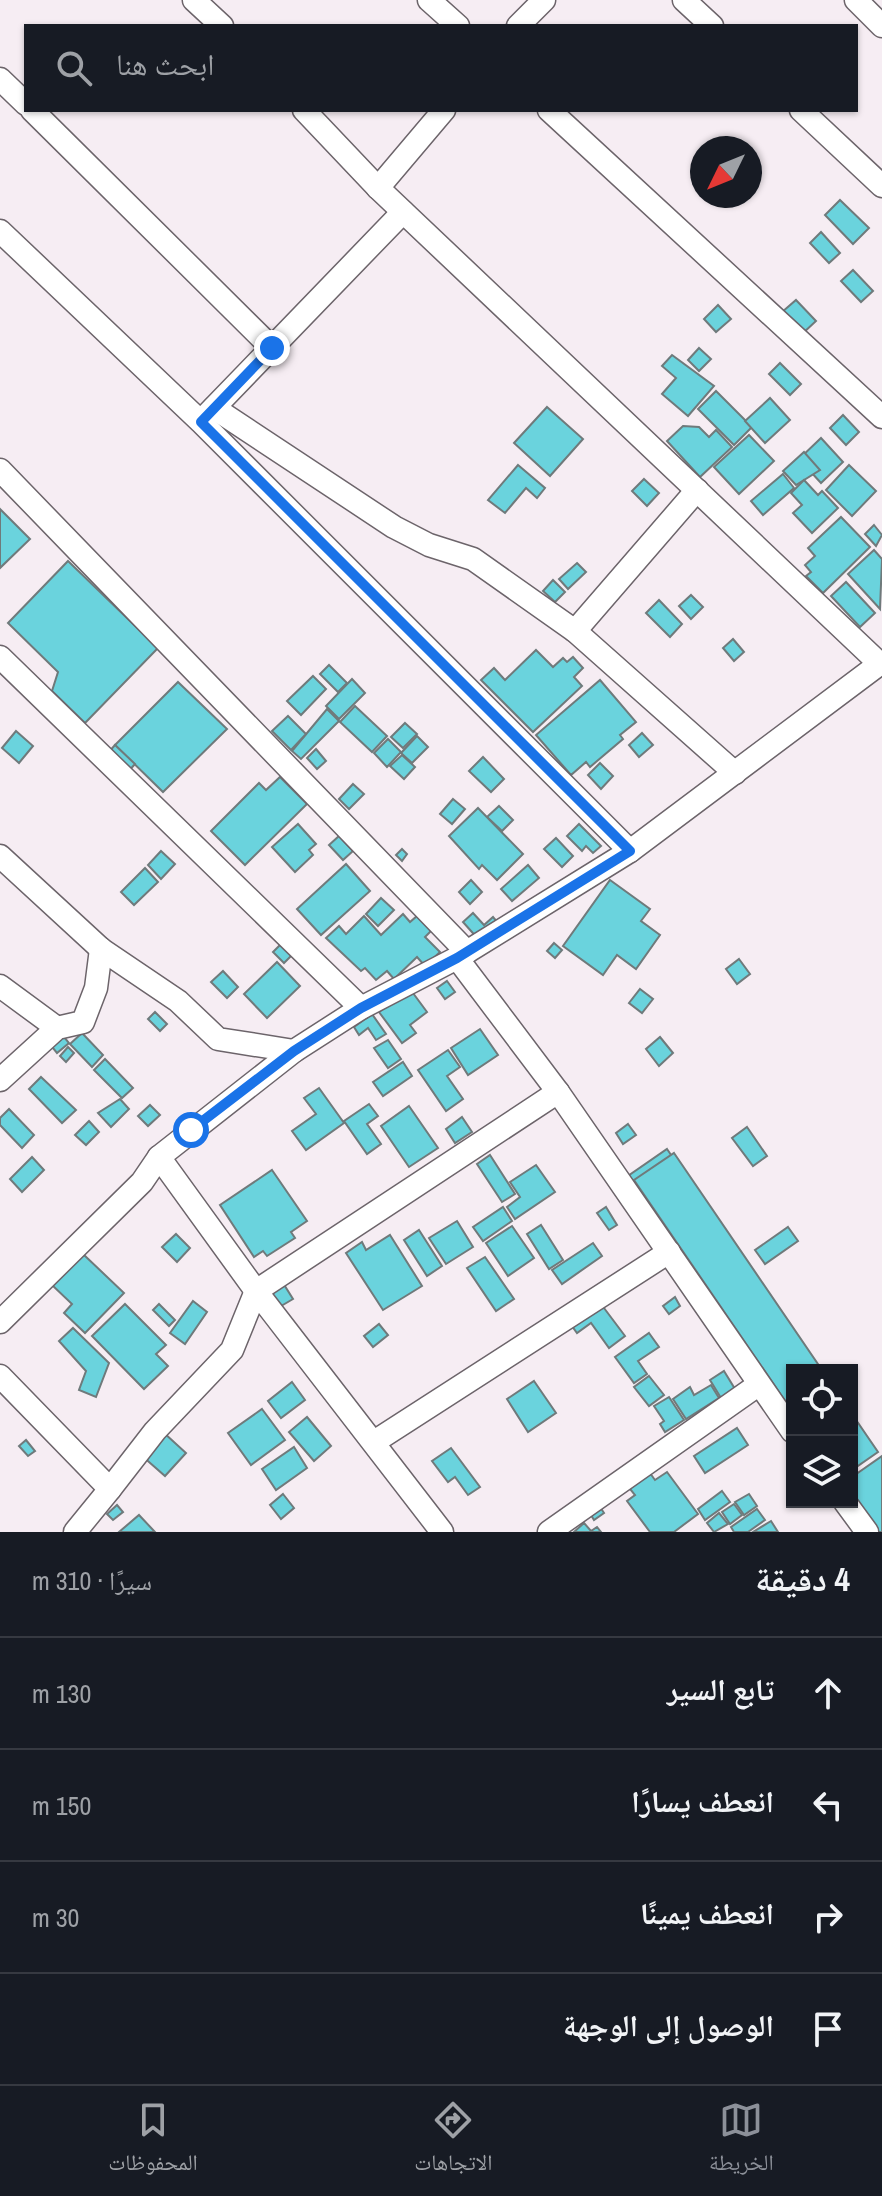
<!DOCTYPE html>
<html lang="ar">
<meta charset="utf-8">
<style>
:root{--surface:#171b24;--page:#242831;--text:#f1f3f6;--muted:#9ea1a6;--line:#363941;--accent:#8c9099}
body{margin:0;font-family:"Archivo Narrow","Noto Naskh Arabic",sans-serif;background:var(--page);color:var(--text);direction:rtl}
.controls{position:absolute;right:24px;bottom:24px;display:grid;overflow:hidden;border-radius:0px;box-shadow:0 2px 6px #0004}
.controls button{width:72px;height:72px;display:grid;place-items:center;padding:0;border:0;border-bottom:2px solid var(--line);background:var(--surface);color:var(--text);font:40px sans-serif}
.compass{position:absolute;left:690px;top:136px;width:72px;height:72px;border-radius:50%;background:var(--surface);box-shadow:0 2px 6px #0004;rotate:227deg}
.stop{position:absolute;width:24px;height:24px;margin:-18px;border:6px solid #1a73e8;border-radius:50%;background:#fff}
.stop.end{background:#1a73e8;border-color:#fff;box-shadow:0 2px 8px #0008}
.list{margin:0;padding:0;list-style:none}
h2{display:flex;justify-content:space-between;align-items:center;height:104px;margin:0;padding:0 32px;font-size:34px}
h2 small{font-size:26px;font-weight:400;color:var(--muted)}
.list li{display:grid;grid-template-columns:52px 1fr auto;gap:24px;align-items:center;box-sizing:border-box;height:112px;padding:0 32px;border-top:2px solid var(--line)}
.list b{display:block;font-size:30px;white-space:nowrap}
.list em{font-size:26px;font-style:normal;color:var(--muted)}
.icon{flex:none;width:44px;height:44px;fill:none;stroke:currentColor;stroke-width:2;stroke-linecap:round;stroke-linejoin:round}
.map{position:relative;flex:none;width:882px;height:1532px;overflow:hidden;direction:ltr}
.search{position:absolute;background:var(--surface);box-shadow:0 2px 6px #0004;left:24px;right:24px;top:24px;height:88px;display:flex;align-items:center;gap:20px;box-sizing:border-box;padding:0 28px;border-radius:0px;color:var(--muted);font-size:30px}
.sheet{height:552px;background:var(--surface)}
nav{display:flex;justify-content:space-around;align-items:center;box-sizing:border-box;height:112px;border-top:2px solid var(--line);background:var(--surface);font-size:22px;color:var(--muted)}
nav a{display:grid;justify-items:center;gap:4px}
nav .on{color:var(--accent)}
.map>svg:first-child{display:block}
.building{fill:#6ad3dd;stroke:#6f7a7b;stroke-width:2}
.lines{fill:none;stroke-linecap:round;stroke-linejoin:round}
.minor-casing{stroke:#6c646a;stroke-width:25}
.minor{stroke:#fff;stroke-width:22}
.route{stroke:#1a73e8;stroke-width:10}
</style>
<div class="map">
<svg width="882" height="1532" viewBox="0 0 882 1532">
<rect width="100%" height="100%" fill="#f6edf3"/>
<g class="building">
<path d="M840,200L869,228L853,244L825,215Z"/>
<path d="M821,232L840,253L829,263L810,243Z"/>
<path d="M853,270L873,291L861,302L841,281Z"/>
<path d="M796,300L816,321L802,334L782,312Z"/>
<path d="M718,305L731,319L716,332L704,319Z"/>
<path d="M699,348L711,359L699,371L688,360Z"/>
<path d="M672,355L714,386L688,416L662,394L676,378L662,366Z"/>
<path d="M780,363L801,384L790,395L769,374Z"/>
<path d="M716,391L752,427L734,445L698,409Z"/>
<path d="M770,398L790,420L765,443L745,421Z"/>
<path d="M547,407L583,439L550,476L514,443Z"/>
<path d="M843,415L859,432L846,445L830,428Z"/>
<path d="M683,426L699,427L709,437L716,430L732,447L700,477L667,441Z"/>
<path d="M749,435L774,461L739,494L714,467Z"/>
<path d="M821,438L843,462L821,483L799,459Z"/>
<path d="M804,452L820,470L796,485L783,471Z"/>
<path d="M518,465L545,488L537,498L526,488L505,513L488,500Z"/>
<path d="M849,465L876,491L852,516L826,490Z"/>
<path d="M783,474L794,488L763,515L751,501Z"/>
<path d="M644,479L659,493L647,506L632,491Z"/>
<path d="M804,480L818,495L822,491L838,508L812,533L793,513L802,505L791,493Z"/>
<path d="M0,509L30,539L0,568Z"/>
<path d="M841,517L870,547L823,593L806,576L811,572L805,565L815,556L808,548Z"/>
<path d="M874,525L882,535L876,546L865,534Z"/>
<path d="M874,550L882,559L880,609L848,574Z"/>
<path d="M68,561L158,648L85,723L52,691L58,672L8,623Z"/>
<path d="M577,563L586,572L568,589L559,579Z"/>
<path d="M553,580L565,592L555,602L543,591Z"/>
<path d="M846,582L875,613L860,627L831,596Z"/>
<path d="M691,595L703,607L691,619L679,606Z"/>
<path d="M659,600L682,624L670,637L646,613Z"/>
<path d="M733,639L744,652L734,661L723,648Z"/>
<path d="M536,650L553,667L563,658L567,662L573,657L583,668L574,677L582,686L533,732L481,680L494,668L505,680Z"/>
<path d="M329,665L347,683L338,692L320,674Z"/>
<path d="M313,676L326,689L301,715L287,701Z"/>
<path d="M352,679L365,693L339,719L326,706Z"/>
<path d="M600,680L636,722L620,735L623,739L590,767L586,762L571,775L536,735Z"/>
<path d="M178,682L227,729L163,792L115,745Z"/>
<path d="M355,706L387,736L372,752L340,722Z"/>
<path d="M327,709L339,721L301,759L292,751Z"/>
<path d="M288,716L306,734L291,750L272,731Z"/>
<path d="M405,723L417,734L403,748L391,737Z"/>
<path d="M16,731L33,746L19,763L2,748Z"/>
<path d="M642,733L653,745L639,757L629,745Z"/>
<path d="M417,736L428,747L412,763L401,753Z"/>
<path d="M388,739L401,752L387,767L374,753Z"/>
<path d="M115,745L135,764L127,773L107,754Z"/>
<path d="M316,749L326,761L317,769L307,758Z"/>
<path d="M402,755L415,767L404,779L390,766Z"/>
<path d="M483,757L504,779L491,792L469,771Z"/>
<path d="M600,763L613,776L601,789L588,775Z"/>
<path d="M280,777L307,804L245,865L211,831L259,783L266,790Z"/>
<path d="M353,784L364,794L349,809L339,799Z"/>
<path d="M453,799L465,809L452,824L440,814Z"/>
<path d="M499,806L513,820L502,831L487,817Z"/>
<path d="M478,808L523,854L497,880L482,865L479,869L449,836Z"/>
<path d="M298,824L316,844L309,850L313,855L295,872L272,847Z"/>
<path d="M579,824L601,846L593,853L586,846L582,851L567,836Z"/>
<path d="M339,836L353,851L343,860L329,845Z"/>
<path d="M556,838L573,856L562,867L544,849Z"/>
<path d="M402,849L407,854L402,861L396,855Z"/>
<path d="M161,851L175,864L161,879L148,865Z"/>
<path d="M346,864L370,891L321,935L297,909Z"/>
<path d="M528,865L539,878L512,901L501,889Z"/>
<path d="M145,868L158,882L134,905L121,892Z"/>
<path d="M471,880L482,892L470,904L459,892Z"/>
<path d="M610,880L650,909L641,921L660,935L636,969L617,955L603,975L563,946Z"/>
<path d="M381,898L394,910L378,926L366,914Z"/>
<path d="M473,913L484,925L493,917L498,923L479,940L463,922Z"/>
<path d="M403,914L410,922L417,916L431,931L425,937L440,952L425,966L417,957L394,979L387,971L376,980L365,968L361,971L326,938L339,926L346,934L364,916L381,935Z"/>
<path d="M283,942L294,953L284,963L273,952Z"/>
<path d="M554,943L562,950L555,958L547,951Z"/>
<path d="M739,959L750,974L737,984L726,969Z"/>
<path d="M277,962L300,986L267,1018L244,994Z"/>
<path d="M223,971L238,987L227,998L211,982Z"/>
<path d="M447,981L455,992L445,999L437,988Z"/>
<path d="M410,989L427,1012L410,1025L416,1033L402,1043L379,1012Z"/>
<path d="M640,989L653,999L642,1013L629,1003Z"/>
<path d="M155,1012L167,1024L160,1031L148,1019Z"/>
<path d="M372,1014L386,1034L376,1040L368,1028L359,1035L354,1027Z"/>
<path d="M480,1029L498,1055L468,1075L451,1048Z"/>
<path d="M60,1032L69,1043L57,1053L48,1042Z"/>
<path d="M82,1033L103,1055L92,1067L70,1044Z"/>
<path d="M660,1037L673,1053L659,1066L646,1049Z"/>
<path d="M388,1040L401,1059L388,1068L374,1048Z"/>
<path d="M68,1047L74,1053L66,1062L60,1056Z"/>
<path d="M448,1050L460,1067L447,1076L463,1099L446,1111L418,1070Z"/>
<path d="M105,1059L133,1088L122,1098L94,1070Z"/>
<path d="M403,1062L412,1076L383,1096L373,1082Z"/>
<path d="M41,1077L76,1110L62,1123L29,1089Z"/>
<path d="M319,1088L344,1123L306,1150L292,1131L316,1114L304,1098Z"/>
<path d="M120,1099L129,1109L111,1127L98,1113Z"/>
<path d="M369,1104L378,1116L367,1124L381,1144L367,1154L344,1121Z"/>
<path d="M150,1105L160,1115L148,1126L138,1116Z"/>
<path d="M409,1106L438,1148L409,1167L381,1126Z"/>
<path d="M9,1109L34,1135L22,1148L0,1125V1118Z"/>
<path d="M462,1117L472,1132L455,1143L446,1129Z"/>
<path d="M89,1121L99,1132L86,1145L75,1135Z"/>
<path d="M628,1124L636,1135L623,1144L616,1133Z"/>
<path d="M747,1127L767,1156L753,1166L732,1138Z"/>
<path d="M667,1149L759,1283L717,1312L625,1178Z"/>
<path d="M674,1153L822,1370H792V1411L634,1180Z"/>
<path d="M490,1155L515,1194L502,1202L477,1164Z"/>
<path d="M32,1157L44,1170L22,1192L10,1179Z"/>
<path d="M536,1165L555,1192L515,1219L507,1207L520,1197L510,1182Z"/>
<path d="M272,1170L307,1221L291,1232L295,1238L267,1256L263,1251L254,1257L220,1205Z"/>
<path d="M503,1207L512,1221L483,1241L473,1227Z"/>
<path d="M606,1207L617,1225L609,1230L597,1213Z"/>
<path d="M457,1221L473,1247L446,1264L429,1238Z"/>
<path d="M541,1225L563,1260L549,1269L527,1234Z"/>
<path d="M512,1226L534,1258L508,1276L486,1243Z"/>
<path d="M788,1227L798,1241L765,1264L755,1250Z"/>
<path d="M419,1230L442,1266L427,1276L404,1240Z"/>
<path d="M176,1234L190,1248L177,1262L162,1247Z"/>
<path d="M390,1235L422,1286L383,1310L346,1253L362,1242L366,1250Z"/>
<path d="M593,1243L602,1256L562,1284L552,1270Z"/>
<path d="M83,1254L124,1293L85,1333L64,1313L72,1304L52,1285Z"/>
<path d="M485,1257L514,1299L496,1311L467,1268Z"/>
<path d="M283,1283L293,1299L276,1309L267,1296Z"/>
<path d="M675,1297L680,1306L669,1314L663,1306Z"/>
<path d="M598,1300L625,1336L609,1348L591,1323L577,1333L569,1322Z"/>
<path d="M193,1301L207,1312L185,1344L170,1333Z"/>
<path d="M125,1304L166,1345L156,1354L168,1366L144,1389L92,1336Z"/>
<path d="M159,1304L175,1320L169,1326L153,1310Z"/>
<path d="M379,1324L388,1335L373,1347L364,1336Z"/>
<path d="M73,1328L109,1363L96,1397L79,1390L86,1371L59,1341Z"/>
<path d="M649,1333L659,1347L638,1361L647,1374L634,1383L615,1357Z"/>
<path d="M724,1371L735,1389L721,1398L710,1380Z"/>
<path d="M649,1376L664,1395L649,1406L634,1387Z"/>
<path d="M534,1381L556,1413L528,1432L507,1399Z"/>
<path d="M292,1382L305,1400L281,1418L268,1401Z"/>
<path d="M711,1385L719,1398L686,1419L673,1399L690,1387L694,1395Z"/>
<path d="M669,1397L684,1420L665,1432L660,1424L664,1421L654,1406Z"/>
<path d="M262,1409L285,1440L251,1465L228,1433Z"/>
<path d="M852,1414L878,1452L852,1470Z"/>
<path d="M307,1417L331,1446L314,1461L289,1432Z"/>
<path d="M737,1428L748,1445L705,1473L694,1456Z"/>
<path d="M163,1432L186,1453L165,1476L141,1455Z"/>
<path d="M26,1440L35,1451L28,1456L19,1446Z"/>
<path d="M294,1447L307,1468L276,1490L262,1469Z"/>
<path d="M451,1448L480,1487L468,1495L455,1477L448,1482L432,1461Z"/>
<path d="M882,1456V1532H873L852,1502V1477Z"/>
<path d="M647,1469L655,1480L667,1472L698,1514L674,1532H650L627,1501L635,1495L626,1484Z"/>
<path d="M722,1491L730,1502L705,1520L698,1509Z"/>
<path d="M283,1494L294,1508L281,1519L270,1505Z"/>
<path d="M749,1494L757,1506L744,1515L735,1502Z"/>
<path d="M598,1504L604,1513L594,1520L588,1510Z"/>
<path d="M734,1504L742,1515L730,1524L722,1512Z"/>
<path d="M117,1505L123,1512L113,1520L107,1514Z"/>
<path d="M757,1509L765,1520L748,1532H734L731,1527Z"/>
<path d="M719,1513L728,1524L714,1532L707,1523Z"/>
<path d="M139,1515L155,1532H119Z"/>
<path d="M771,1521L778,1532H753Z"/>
<path d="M584,1523L591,1531L597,1527L601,1532H574Z"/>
</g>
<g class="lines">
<defs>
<g id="minor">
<path d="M194,0L222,26"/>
<path d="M429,0L458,26"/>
<path d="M684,0L712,26"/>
<path d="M856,0L882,26"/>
<path d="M518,26L544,0"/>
<path d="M0,79L26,104"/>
<path d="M32,110L272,348"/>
<path d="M304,110L378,188L880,664"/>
<path d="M549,110L882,417"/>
<path d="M801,110L882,186"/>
<path d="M378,188L444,110"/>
<path d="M0,231L201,422L630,851"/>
<path d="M214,408L394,527L429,545L473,559L575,631L735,773"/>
<path d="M204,418L403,212"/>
<path d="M0,470L467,952"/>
<path d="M575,631L697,490"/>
<path d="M0,657L361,1008"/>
<path d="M0,856L101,949L178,1001L218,1039L294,1051"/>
<path d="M457,958L558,1092L792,1431"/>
<path d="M0,986L57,1028"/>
<path d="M0,1080L57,1028L83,1022L96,988L101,949"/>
<path d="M159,1157L256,1291L442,1532"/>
<path d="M0,1322L142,1182L159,1157L294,1051L361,1008L457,958L630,851L882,662"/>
<path d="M0,1376L110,1489L75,1532"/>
<path d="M374,1442L669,1252"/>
<path d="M110,1489L155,1431L232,1350L256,1291L558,1092"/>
<path d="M845,1502L867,1532"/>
<path d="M549,1532L758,1385"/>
</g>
</defs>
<use href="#minor" class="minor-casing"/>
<use href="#minor" class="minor"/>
</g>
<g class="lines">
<path class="route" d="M191,1130L294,1051L361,1008L457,958L630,851L201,422L272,348"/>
</g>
</svg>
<div class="controls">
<button><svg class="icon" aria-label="locate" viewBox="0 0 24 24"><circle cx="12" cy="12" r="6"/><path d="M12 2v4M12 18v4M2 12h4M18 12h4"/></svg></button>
<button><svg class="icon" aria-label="layers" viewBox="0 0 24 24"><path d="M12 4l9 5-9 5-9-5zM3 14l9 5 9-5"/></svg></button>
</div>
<svg class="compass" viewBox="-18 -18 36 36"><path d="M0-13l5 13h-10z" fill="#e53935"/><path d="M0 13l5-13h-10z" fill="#9ea1a6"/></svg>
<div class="stop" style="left:191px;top:1130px"></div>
<div class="stop end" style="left:272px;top:348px"></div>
<div class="search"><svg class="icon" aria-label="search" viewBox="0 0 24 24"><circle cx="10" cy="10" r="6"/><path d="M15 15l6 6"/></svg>ابحث هنا</div>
</div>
<section class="sheet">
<h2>4 دقيقة<small>سيرًا · 310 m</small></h2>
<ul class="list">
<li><svg class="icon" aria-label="ahead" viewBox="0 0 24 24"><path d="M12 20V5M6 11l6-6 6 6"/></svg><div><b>تابع السير</b></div><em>130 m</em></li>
<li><svg class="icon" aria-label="left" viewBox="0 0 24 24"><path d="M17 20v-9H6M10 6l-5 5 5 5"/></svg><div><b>انعطف يسارًا</b></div><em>150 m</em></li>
<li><svg class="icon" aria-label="right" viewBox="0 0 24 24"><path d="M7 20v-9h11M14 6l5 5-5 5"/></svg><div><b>انعطف يمينًا</b></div><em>30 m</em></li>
<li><svg class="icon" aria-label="arrive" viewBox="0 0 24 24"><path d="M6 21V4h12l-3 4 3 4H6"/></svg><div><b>الوصول إلى الوجهة</b></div></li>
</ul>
</section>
<nav>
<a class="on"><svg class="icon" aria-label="map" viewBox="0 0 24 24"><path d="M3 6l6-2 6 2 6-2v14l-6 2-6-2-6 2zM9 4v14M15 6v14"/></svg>الخريطة</a>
<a><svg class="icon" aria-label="directions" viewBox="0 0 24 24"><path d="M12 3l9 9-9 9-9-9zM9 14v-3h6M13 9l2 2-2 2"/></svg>الاتجاهات</a>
<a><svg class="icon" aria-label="saved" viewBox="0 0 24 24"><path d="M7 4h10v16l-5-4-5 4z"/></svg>المحفوظات</a>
</nav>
